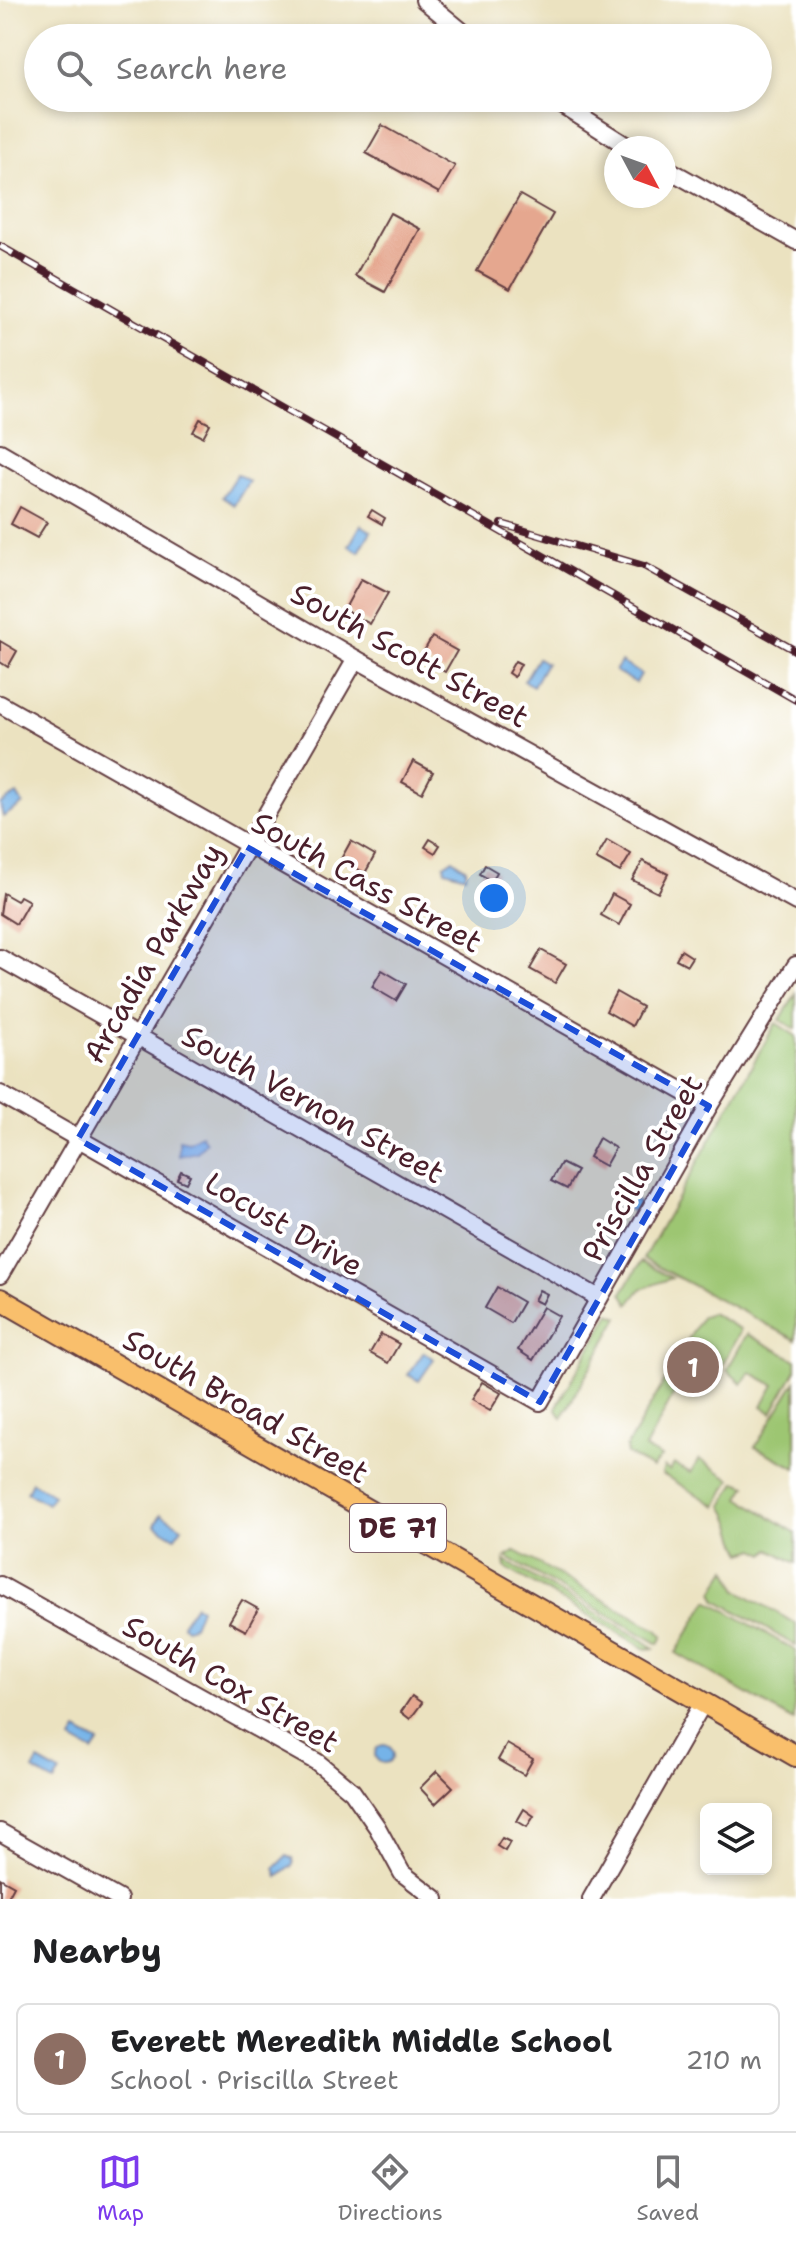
<!DOCTYPE html>
<meta charset="utf-8">
<style>
:root{--surface:#fff;--page:#f2f2f2;--text:#202124;--muted:#757577;--line:#e0e0e0;--accent:#7c3aed}
body{margin:0;font-family:"Shantell Sans",sans-serif;background:var(--page);color:var(--text)}
.controls{position:absolute;right:24px;bottom:24px;display:grid;overflow:hidden;border-radius:12px;box-shadow:0 4px 12px #0003}
.controls button{width:72px;height:72px;display:grid;place-items:center;padding:0;border:0;border-bottom:2px solid var(--line);background:var(--surface);color:var(--text);font:40px sans-serif}
.compass{position:absolute;left:604px;top:136px;width:72px;height:72px;border-radius:50%;background:var(--surface);box-shadow:0 4px 12px #0003;rotate:131deg}
.you{position:absolute;left:494px;top:898px;width:28px;height:28px;margin:-20px;border:6px solid #fff;border-radius:50%;background:#1a73e8;box-shadow:0 0 0 12px #1a73e833}
.badge{display:grid;place-items:center;width:52px;height:52px;border-radius:50%;background:var(--accent);color:#fff;font-size:26px;font-weight:700}
.pin{position:absolute;translate:-50% -50%;border:4px solid #fff;box-shadow:0 2px 8px #0006}
.list{margin:0;padding:0;list-style:none}
h2{display:flex;justify-content:space-between;align-items:center;height:104px;margin:0;padding:0 32px;font-size:34px}
h2 small{font-size:26px;font-weight:400;color:var(--muted)}
.list li{display:grid;grid-template-columns:52px 1fr auto;gap:24px;align-items:center;box-sizing:border-box;height:112px;margin:0 16px 16px;padding:0 16px;border:2px solid var(--line);border-radius:12px}
.list b{display:block;font-size:30px;white-space:nowrap}
.list p{margin:0;font-size:26px;white-space:nowrap;color:var(--muted)}
.list em{font-size:26px;font-style:normal;color:var(--muted)}
.icon{flex:none;width:44px;height:44px;fill:none;stroke:currentColor;stroke-width:2;stroke-linecap:round;stroke-linejoin:round}
.map{position:relative;flex:none;width:796px;height:1899px;overflow:hidden}
.search{position:absolute;background:var(--surface);box-shadow:0 4px 12px #0003;left:24px;right:24px;top:24px;height:88px;display:flex;align-items:center;gap:20px;box-sizing:border-box;padding:0 28px;border-radius:44px;color:var(--muted);font-size:30px}
.sheet{height:232px;background:var(--surface)}
nav{display:flex;justify-content:space-around;align-items:center;box-sizing:border-box;height:112px;border-top:2px solid var(--line);background:var(--surface);font-size:22px;color:var(--muted)}
nav a{display:grid;justify-items:center;gap:4px}
nav .on{color:var(--accent)}
.map>svg:first-child{display:block}
.green{fill:#9dc672;stroke:#74724e;stroke-width:2}
.water{fill:#74b3e8;stroke:#5f698a;stroke-width:2}
.building{fill:#e5a78f}
.lines{fill:none;stroke-linecap:round;stroke-linejoin:round}
.minor-casing{stroke:#623c41;stroke-width:20}
.major-casing{stroke:#623c41;stroke-width:24}
.minor{stroke:#fff;stroke-width:16}
.major{stroke:#f9bf6c;stroke-width:20}
.rail-casing{stroke:#4a1f2b;stroke-width:8}
.rail{stroke:#fff;stroke-width:5;stroke-dasharray:15;stroke-linecap:butt}
.marked{fill:#1d4ed8;fill-opacity:0.2;stroke:#1d4ed8;stroke-width:6;stroke-dasharray:16 10;stroke-linejoin:round}
.labels{text-anchor:middle;dominant-baseline:central;stroke-width:8;stroke-linejoin:round;paint-order:stroke}
.shield{fill:#fff;stroke:#80626b;stroke-width:2}
.shield-label{font-size:28px;font-weight:bold;fill:#4a1f2b}
.street-label{font-size:30px;fill:#4a1f2b;stroke:#fff}
</style>
<div class="map">
<svg width="796" height="1899" viewBox="0 0 796 1899">
<rect width="100%" height="100%" fill="#fff"/>
<filter id="ink" filterUnits="userSpaceOnUse"><feTurbulence type="fractalNoise" baseFrequency=".0125" numOctaves="2"/><feDisplacementMap in="SourceGraphic" scale="16" xChannelSelector="R" yChannelSelector="G"/><feConvolveMatrix kernelMatrix="1 2 1 2 8 2 1 2 1" color-interpolation-filters="sRGB"/></filter>
<filter id="wash" filterUnits="userSpaceOnUse"><feTurbulence type="fractalNoise" baseFrequency=".006" numOctaves="4" result="noise"/><feDisplacementMap in="SourceGraphic" scale="32" xChannelSelector="R" yChannelSelector="G"/><feGaussianBlur stdDeviation="1.8" result="paint"/><feColorMatrix in="noise" values="0 0 0 0 0 0 0 0 0 0 0 0 0 0 0 0 0 1.4 0 .05"/><feComposite in="paint" operator="in"/></filter>
<g filter="url(#wash)">
<rect width="100%" height="100%" fill="#ebe2c0"/>
<g class="green">
<path d="M796,994V1029L780,1020Z"/>
<path d="M776,1023L796,1036V1340L643,1259Z"/>
<path d="M641,1262L672,1278L641,1289L629,1304L622,1293Z"/>
<path d="M610,1313L619,1317L562,1418L556,1408Z"/>
<path d="M711,1313L740,1329V1332L721,1367L715,1363L707,1375L689,1366L645,1448L661,1457L652,1468L627,1454L626,1448L702,1316Z"/>
<path d="M747,1334L796,1360V1370L772,1413L762,1406L774,1385L750,1372L742,1384L727,1370Z"/>
<path d="M796,1381V1468L755,1447Z"/>
<path d="M699,1459L731,1479L717,1506L662,1474L664,1467L670,1471L674,1464L691,1473Z"/>
<path d="M736,1482L747,1486L740,1498L796,1533V1563L770,1549L765,1554L756,1549L743,1553C733,1537 736,1525 723,1506Z"/>
<path d="M516,1551L657,1630L663,1636L659,1644L506,1557Z"/>
<path d="M505,1561L643,1640L654,1648L646,1649L506,1568Z"/>
<path d="M727,1569L738,1590L796,1624V1646L717,1600L713,1592Z"/>
<path d="M708,1600L796,1651L794,1721L676,1653Z"/>
</g>
<g class="water">
<path d="M237,474L249,481L234,505L222,497Z"/>
<path d="M361,525L371,531L359,552L349,546Z"/>
<path d="M538,658L546,663L533,686L524,681Z"/>
<path d="M621,662L641,674L636,683L615,671Z"/>
<path d="M17,794L23,804L3,817L0,804Z"/>
<path d="M453,859L466,869L465,876L445,870L444,865Z"/>
<path d="M201,1135L206,1142L197,1152L179,1156V1140L189,1142Z"/>
<path d="M620,1192L639,1203L634,1212L615,1202Z"/>
<path d="M424,1352L434,1359L419,1381L408,1375Z"/>
<path d="M32,1482L53,1495L47,1504L27,1492Z"/>
<path d="M161,1514L182,1527L175,1537L155,1525Z"/>
<path d="M195,1605L200,1608L193,1626L186,1628L182,1624Z"/>
<path d="M77,1731L99,1743L93,1752L72,1740Z"/>
<circle cx="384" cy="1754" r="9"/>
<path d="M38,1761L60,1773L54,1782L33,1770Z"/>
<path d="M287,1856L293,1859V1865L278,1877L275,1868Z"/>
</g>
<g id="blocks">
<g class="building">
<path d="M382,125L455,166L439,193L366,153Z"/>
<path d="M520,195L553,214L510,289L477,271Z"/>
<path d="M390,213L420,229L385,292L355,276Z"/>
<path d="M200,419L210,424L203,437L193,432Z"/>
<path d="M20,507L47,522L37,538L11,524Z"/>
<path d="M372,510L385,518L382,524L368,516Z"/>
<path d="M361,579L388,593L370,624L344,610Z"/>
<path d="M432,637L457,651L445,672L420,658Z"/>
<path d="M0,641L17,651L8,667L0,662Z"/>
<path d="M515,661L521,664L514,677L508,673Z"/>
<path d="M413,761L433,772L422,793L402,782Z"/>
<path d="M430,839L440,845L435,853L425,847Z"/>
<path d="M607,840L631,854L620,872L596,859Z"/>
<path d="M351,841L375,855L365,873L341,859Z"/>
<path d="M643,861L668,874L658,893L632,880Z"/>
<path d="M485,865L497,872L492,881L480,874Z"/>
<path d="M3,893L17,901L20,896L29,901L16,924L0,914Z"/>
<path d="M612,894L630,904L619,925L601,915Z"/>
<path d="M541,950L566,964L555,983L530,969Z"/>
<path d="M681,950L692,957L687,965L676,959Z"/>
<path d="M382,970L406,984L396,1001L372,987Z"/>
<path d="M616,992L642,1007L632,1026L606,1011Z"/>
<path d="M599,1138L615,1148L605,1166L589,1157Z"/>
<path d="M561,1163L577,1171L567,1189L551,1181Z"/>
<path d="M181,1171L190,1175L186,1183L177,1179Z"/>
<path d="M497,1287L523,1302L511,1323L485,1308Z"/>
<path d="M539,1290L547,1294L542,1304L534,1300Z"/>
<path d="M543,1307L559,1316L533,1360L518,1350Z"/>
<path d="M381,1334L399,1344L388,1363L370,1353Z"/>
<path d="M482,1382L501,1393L490,1411L471,1400Z"/>
<path d="M242,1600L258,1609L246,1631L229,1622Z"/>
<path d="M412,1696L422,1703L410,1719L401,1712Z"/>
<path d="M507,1744L533,1759L524,1775L498,1760Z"/>
<path d="M437,1771L453,1787L435,1804L420,1788Z"/>
<path d="M524,1809L534,1816L527,1827L517,1821Z"/>
<path d="M502,1838L510,1842L505,1851L497,1846Z"/>
<path d="M0,1878L14,1886L7,1899H0Z"/>
</g>
</g>
</g>
<g filter="url(#ink)">
<use href="#blocks" fill-opacity="0" stroke="#623c41" stroke-width="2"/>
<g class="lines">
<defs>
<g id="minor">
<path d="M424,0L470,38"/>
<path d="M551,98L630,148"/>
<path d="M664,167L796,241"/>
<path d="M0,452L356,659L796,902"/>
<path d="M0,704L709,1106"/>
<path d="M0,958L599,1298"/>
<path d="M0,1094L540,1402L709,1106L796,965"/>
<path d="M0,1275L356,659"/>
<path d="M0,1585L317,1762L352,1791L377,1827L402,1873L436,1899"/>
<path d="M0,1832L119,1899"/>
<path d="M591,1899L703,1703"/>
</g>
<path id="major" d="M0,1299L796,1756"/>
</defs>
<use href="#minor" class="minor-casing"/>
<use href="#major" class="major-casing"/>
<use href="#minor" class="minor"/>
<use href="#major" class="major"/>
<defs>
<g id="rail">
<path d="M0,246L796,700"/>
<path d="M502,524L644,566L796,651"/>
</g>
</defs>
<use href="#rail" class="rail-casing"/>
<use href="#rail" class="rail"/>
</g>
</g>
<path class="marked" d="M247,847L709,1106L540,1402L78,1139Z"/>
<g class="labels">
<rect class="shield" x="350" y="1504" width="96" height="48" rx="6"/>
<g class="shield-label">
<text x="398" y="1528">DE 71</text>
</g>
<g class="street-label">
<text transform="translate(410 655) rotate(29)">South Scott Street</text>
<text transform="translate(367 882) rotate(29)">South Cass Street</text>
<text transform="translate(153 953) rotate(-60)">Arcadia Parkway</text>
<text transform="translate(313 1104) rotate(29)">South Vernon Street</text>
<text transform="translate(642 1168) rotate(-60)">Priscilla Street</text>
<text transform="translate(284 1224) rotate(30)">Locust Drive</text>
<text transform="translate(246 1406) rotate(30)">South Broad Street</text>
<text transform="translate(231 1684) rotate(30)">South Cox Street</text>
</g>
</g>
</svg>
<div class="controls">
<button><svg class="icon" aria-label="layers" viewBox="0 0 24 24"><path d="M12 4l9 5-9 5-9-5zM3 14l9 5 9-5"/></svg></button>
</div>
<svg class="compass" viewBox="-18 -18 36 36"><path d="M0-13l5 13h-10z" fill="#e53935"/><path d="M0 13l5-13h-10z" fill="#757577"/></svg>
<div class="you"></div>
<div class="pin badge" style="left:693px;top:1367px;background:#8d6e63">1</div>
<div class="search"><svg class="icon" aria-label="search" viewBox="0 0 24 24"><circle cx="10" cy="10" r="6"/><path d="M15 15l6 6"/></svg>Search here</div>
</div>
<section class="sheet">
<h2>Nearby<small></small></h2>
<ul class="list">
<li><span class="badge" style="background:#8d6e63">1</span><div><b>Everett Meredith Middle School</b><p>School · Priscilla Street</p></div><em>210 m</em></li>
</ul>
</section>
<nav>
<a class="on"><svg class="icon" aria-label="map" viewBox="0 0 24 24"><path d="M3 6l6-2 6 2 6-2v14l-6 2-6-2-6 2zM9 4v14M15 6v14"/></svg>Map</a>
<a><svg class="icon" aria-label="directions" viewBox="0 0 24 24"><path d="M12 3l9 9-9 9-9-9zM9 14v-3h6M13 9l2 2-2 2"/></svg>Directions</a>
<a><svg class="icon" aria-label="saved" viewBox="0 0 24 24"><path d="M7 4h10v16l-5-4-5 4z"/></svg>Saved</a>
</nav>
